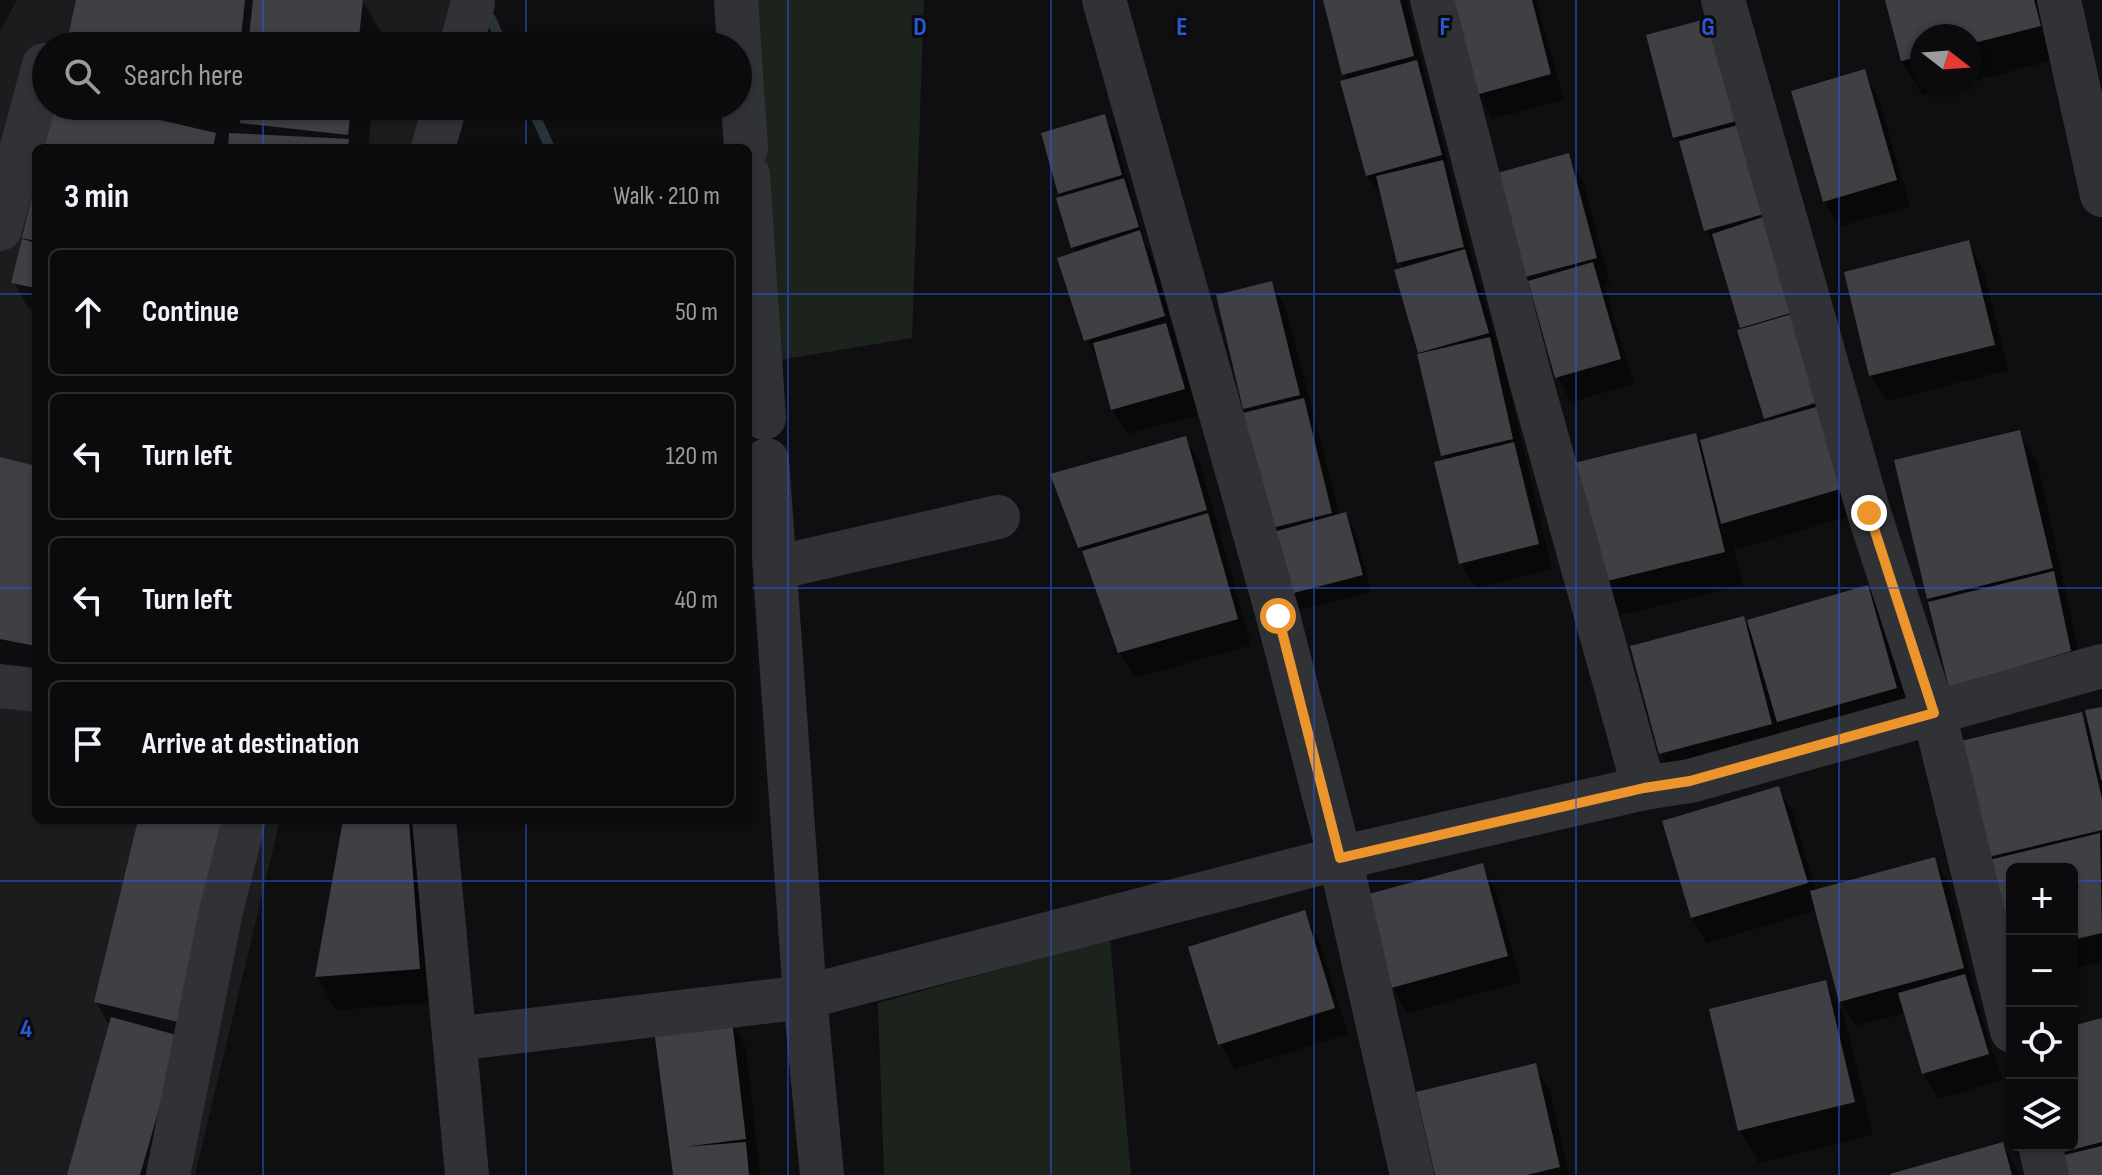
<!DOCTYPE html>
<meta charset="utf-8">
<style>
:root{--surface:#0b0b0d;--page:#141416;--text:#f1f3f6;--muted:#9a9b9d;--line:#2b2b2e}
body{margin:0;font-family:"Sofia Sans Condensed",sans-serif;background:var(--page);color:var(--text)}
.controls{position:absolute;right:24px;bottom:24px;display:grid;overflow:hidden;border-radius:12px;box-shadow:0 2px 6px #0004}
.controls button{width:72px;height:72px;display:grid;place-items:center;padding:0;border:0;border-bottom:2px solid var(--line);background:var(--surface);color:var(--text);font:40px sans-serif}
.compass{position:absolute;left:1910px;top:24px;width:72px;height:72px;border-radius:50%;background:var(--surface);box-shadow:0 2px 6px #0004;rotate:107deg}
.stop{position:absolute;width:24px;height:24px;margin:-18px;border:6px solid #ec952c;border-radius:50%;background:#fff}
.stop.end{background:#ec952c;border-color:#fff;box-shadow:0 2px 8px #0008}
.list{margin:0;padding:0;list-style:none}
h2{display:flex;justify-content:space-between;align-items:center;height:104px;margin:0;padding:0 32px;font-size:34px}
h2 small{font-size:26px;font-weight:400;color:var(--muted)}
.list li{display:grid;grid-template-columns:52px 1fr auto;gap:24px;align-items:center;box-sizing:border-box;height:128px;margin:0 16px 16px;padding:0 16px;border:2px solid var(--line);border-radius:12px}
.list b{display:block;font-size:30px;white-space:nowrap}
.list em{font-size:26px;font-style:normal;color:var(--muted)}
.icon{flex:none;width:44px;height:44px;fill:none;stroke:currentColor;stroke-width:2;stroke-linecap:round;stroke-linejoin:round}
.map{position:relative;flex:none;width:2102px;height:1175px;overflow:hidden}
.search{position:absolute;background:var(--surface);box-shadow:0 2px 6px #0004;left:32px;top:32px;width:720px;height:88px;display:flex;align-items:center;gap:20px;box-sizing:border-box;padding:0 28px;border-radius:44px;color:var(--muted);font-size:30px}
.panel{position:absolute;background:var(--surface);box-shadow:0 2px 6px #0004;left:32px;top:144px;width:720px;height:680px;border-radius:12px}
.map>svg:first-child{display:block}
.built{fill:#1b1c1e}
.green{fill:#1c231c}
.shadow{fill:#0007}
.lines{fill:none;stroke-linecap:round;stroke-linejoin:round}
.stream{stroke:#293339;stroke-width:10}
.building{fill:#3e4044}
.minor{stroke:#303236;stroke-width:44}
.route{stroke:#ec952c;stroke-width:10}
.grid{fill:none;stroke:#2a57d4;stroke-width:2;stroke-opacity:0.55}
.grid-label{font-size:26px;text-anchor:middle;font-weight:bold;fill:#2a57d4;stroke:#0a0b0c;stroke-width:6;stroke-linejoin:round;paint-order:stroke}
</style>
<div class="map">
<svg width="2102" height="1175" viewBox="0 0 2102 1175">
<rect width="100%" height="100%" fill="#0f0f11"/>
<path class="built" d="M17,0H476L465,46H46V106H451L441,148H36V820H280L195,1175H0V31Z"/>
<g class="green">
<path d="M736,0H924L912,338L748,365Z"/>
<path d="M1110,939L1131,1175H884L878,1003Z"/>
</g>
<g class="shadow">
<path d="M78,0H362L381,32L379,46H68Z"/>
<path d="M1325,0H1406L1476,273L1502,358L1552,569L1476,588L1461,563L1446,461L1396,271L1403,269L1384,200L1367,175L1348,81Z"/>
<path d="M1453,0H1536L1564,100L1492,119L1478,94Z"/>
<path d="M1887,0H2043L2058,59L1970,82V36H1922V84H1960L1922,94L1902,61Z"/>
<path d="M1720,18L1860,513L1738,549L1732,541L1743,585L1616,616L1597,583L1695,435L1699,442L1768,422L1720,255L1706,230L1686,156L1675,137Z"/>
<path d="M1864,72L1878,97L1910,206L1839,227L1825,202L1793,92Z"/>
<path d="M54,106H373L368,148H230L220,144L222,148H44Z"/>
<path d="M1104,116L1114,133L1146,245L1153,258L1198,415L1127,434L1113,409L1101,366L1086,340L1077,254L1060,193Z"/>
<path d="M1568,156L1583,181L1610,283L1604,285L1634,384L1571,402L1557,377L1500,174Z"/>
<path d="M36,187V310L28,308L14,282L28,243L24,237Z"/>
<path d="M1968,243L1983,268L2008,370L1886,401L1871,376L1846,274Z"/>
<path d="M1271,283L1286,309L1340,516L1345,514L1355,531L1371,592L1301,610L1292,593L1218,296Z"/>
<path d="M2019,432L2038,465L2084,677L1965,712L1929,598Z"/>
<path d="M1185,438L1200,463L1251,645L1135,678L1120,652L1080,547Z"/>
<path d="M0,459L36,468V675L0,667Z"/>
<path d="M1867,587L1881,613L1910,713L1793,747L1780,725L1785,749L1675,779L1661,753L1743,619L1752,635Z"/>
<path d="M2102,709V962L2072,969V869H2012L1986,858L2081,715L2091,731Z"/>
<path d="M1778,788L1793,813L1816,892L1934,859L1949,885L1975,994L2002,1080L1938,1099L1923,1073L1906,1013L1856,1026L1841,1001L1817,910L1707,943L1692,918Z"/>
<path d="M140,820H258L162,1175H69L110,1027L96,1002Z"/>
<path d="M345,820H424L438,1002L336,1010L317,977Z"/>
<path d="M1482,865L1496,891L1521,982L1407,1013L1393,987Z"/>
<path d="M1304,912L1318,938L1348,1034L1235,1069L1220,1044Z"/>
<path d="M1825,982L1844,1015L1873,1135L1759,1163L1740,1130Z"/>
<path d="M2102,1020V1175H2070L2064,1145H2072V1028Z"/>
<path d="M731,1022L746,1048L760,1175H673L656,1032Z"/>
<path d="M1535,1066L1550,1091L1569,1175H1437Z"/>
<path d="M2002,1144L2020,1175H1894Z"/>
</g>
<g class="lines">
<g class="stream">
<path d="M491,19L503,46"/>
<path d="M531,106L550,148"/>
</g>
</g>
<g class="building">
<path d="M76,0H245L240,46H66Z"/>
<path d="M253,0H363L358,46H248Z"/>
<path d="M1323,0H1400L1414,56L1342,75Z"/>
<path d="M1451,0H1532L1551,74L1476,95Z"/>
<path d="M1885,0H2034L2041,26L1970,44V36H1922V56L1901,61Z"/>
<path d="M1721,15L1748,118L1673,138L1646,35Z"/>
<path d="M1417,60L1442,155L1366,176L1340,81Z"/>
<path d="M1865,69L1897,180L1823,202L1791,91Z"/>
<path d="M52,106H100L216,133L213,148H42Z"/>
<path d="M169,106H232L231,116Z"/>
<path d="M242,106H351L348,135L240,123Z"/>
<path d="M1105,114L1122,175L1058,194L1041,133Z"/>
<path d="M1749,122L1771,212L1704,231L1679,141Z"/>
<path d="M229,133L349,139L348,148H228Z"/>
<path d="M1569,153L1597,258L1525,277L1497,173Z"/>
<path d="M1443,160L1464,247L1397,263L1376,176Z"/>
<path d="M1124,178L1139,227L1071,248L1056,198Z"/>
<path d="M35,183H36V241L22,238Z"/>
<path d="M1772,214L1798,311L1740,328L1712,234Z"/>
<path d="M1140,230L1165,316L1084,341L1057,258Z"/>
<path d="M22,239L36,243V288L11,283Z"/>
<path d="M1969,240L1995,345L1869,376L1844,272Z"/>
<path d="M1465,249L1489,333L1418,353L1394,270Z"/>
<path d="M1593,262L1621,359L1555,378L1528,281Z"/>
<path d="M1272,281L1300,395L1243,409L1216,295Z"/>
<path d="M1799,312L1825,400L1764,419L1737,330Z"/>
<path d="M1166,323L1185,389L1111,410L1093,343Z"/>
<path d="M1490,337L1513,439L1441,456L1417,354Z"/>
<path d="M1304,398L1332,513L1272,528L1243,413Z"/>
<path d="M1823,405L1847,487L1721,524L1700,440Z"/>
<path d="M2020,430L2053,568L1927,599L1894,460Z"/>
<path d="M1696,433L1725,552L1595,584L1566,465Z"/>
<path d="M1186,436L1207,510L1078,548L1050,474Z"/>
<path d="M1514,442L1539,544L1459,564L1434,462Z"/>
<path d="M0,457L36,466V646L0,639Z"/>
<path d="M1346,512L1363,575L1290,594L1273,532Z"/>
<path d="M1208,513L1238,619L1118,653L1082,551Z"/>
<path d="M2054,571L2071,651L1949,688L1928,602Z"/>
<path d="M1868,585L1897,688L1777,722L1747,620Z"/>
<path d="M1744,616L1772,724L1659,754L1630,646Z"/>
<path d="M2102,707V780H2101L2085,710Z"/>
<path d="M2082,712L2102,799V830L1984,858L1957,742Z"/>
<path d="M1779,786L1808,883L1691,918L1662,821Z"/>
<path d="M138,820H231L182,1023L94,1002Z"/>
<path d="M343,820H409L420,969L315,977Z"/>
<path d="M2100,833L2102,933L2072,940V869H2012V955L1985,861Z"/>
<path d="M1935,857L1964,968L1839,1002L1810,891Z"/>
<path d="M1483,863L1508,956L1391,988L1365,895Z"/>
<path d="M1305,910L1335,1008L1218,1045L1188,947Z"/>
<path d="M1965,974L1989,1054L1922,1074L1898,993Z"/>
<path d="M1826,980L1855,1102L1738,1131L1709,1009Z"/>
<path d="M111,1017L180,1036L140,1175H67Z"/>
<path d="M2102,1018V1142L2063,1152L2062,1145H2072V1026Z"/>
<path d="M732,1020L746,1139L683,1147L746,1142L749,1175H673L654,1030Z"/>
<path d="M1536,1063L1560,1167L1527,1175H1435L1416,1092Z"/>
<path d="M2003,1142L2012,1175H1890V1174Z"/>
<path d="M2102,1146V1175H2068L2064,1155Z"/>
</g>
<g class="lines">
<g class="minor">
<path d="M736,0L746,148"/>
<path d="M1104,0L1278,616L1340,858L1412,1175"/>
<path d="M1432,0L1530,377L1644,788"/>
<path d="M1723,0L1869,513L1934,713L2012,1031"/>
<path d="M2059,0L2102,195"/>
<path d="M461,46L473,3"/>
<path d="M433,148L445,106"/>
<path d="M748,175L764,418"/>
<path d="M0,229L44,65"/>
<path d="M767,460L805,997L1340,858L1644,788L1690,781L2102,666"/>
<path d="M775,568L998,517"/>
<path d="M0,686L36,690"/>
<path d="M434,820L467,1175"/>
<path d="M455,1039L805,997L822,1175"/>
<path d="M2040,1145L2047,1175"/>
<path d="M168,1175L221,911L244,820"/>
</g>
</g>
<g class="lines">
<path class="route" d="M1278,616L1340,858L1644,788L1690,781L1934,713L1869,513"/>
</g>
<path class="grid" d="M263,0V46M526,0V46M788,0V1175M1051,0V1175M1314,0V1175M1576,0V1175M1839,0V1175M263,106V148M526,106V148M0,294H36M748,294H2102M0,588H36M748,588H2102M263,820V1175M526,820V1175M0,881H2012M2072,881H2102"/>
<g class="grid-label">
<text x="920" y="35">D</text>
<text x="1182" y="35">E</text>
<text x="1445" y="35">F</text>
<text x="1708" y="35">G</text>
<text x="26" y="1037">4</text>
</g>
</svg>
<div class="controls">
<button>+</button>
<button>−</button>
<button><svg class="icon" aria-label="locate" viewBox="0 0 24 24"><circle cx="12" cy="12" r="6"/><path d="M12 2v4M12 18v4M2 12h4M18 12h4"/></svg></button>
<button><svg class="icon" aria-label="layers" viewBox="0 0 24 24"><path d="M12 4l9 5-9 5-9-5zM3 14l9 5 9-5"/></svg></button>
</div>
<svg class="compass" viewBox="-18 -18 36 36"><path d="M0-13l5 13h-10z" fill="#e53935"/><path d="M0 13l5-13h-10z" fill="#9a9b9d"/></svg>
<div class="stop" style="left:1278px;top:616px"></div>
<div class="stop end" style="left:1869px;top:513px"></div>
<div class="search"><svg class="icon" aria-label="search" viewBox="0 0 24 24"><circle cx="10" cy="10" r="6"/><path d="M15 15l6 6"/></svg>Search here</div>
<section class="panel">
<h2>3 min<small>Walk · 210 m</small></h2>
<ul class="list">
<li><svg class="icon" aria-label="ahead" viewBox="0 0 24 24"><path d="M12 20V5M6 11l6-6 6 6"/></svg><div><b>Continue</b></div><em>50 m</em></li>
<li><svg class="icon" aria-label="left" viewBox="0 0 24 24"><path d="M17 20v-9H6M10 6l-5 5 5 5"/></svg><div><b>Turn left</b></div><em>120 m</em></li>
<li><svg class="icon" aria-label="left" viewBox="0 0 24 24"><path d="M17 20v-9H6M10 6l-5 5 5 5"/></svg><div><b>Turn left</b></div><em>40 m</em></li>
<li><svg class="icon" aria-label="arrive" viewBox="0 0 24 24"><path d="M6 21V4h12l-3 4 3 4H6"/></svg><div><b>Arrive at destination</b></div></li>
</ul>
</section>
</div>
